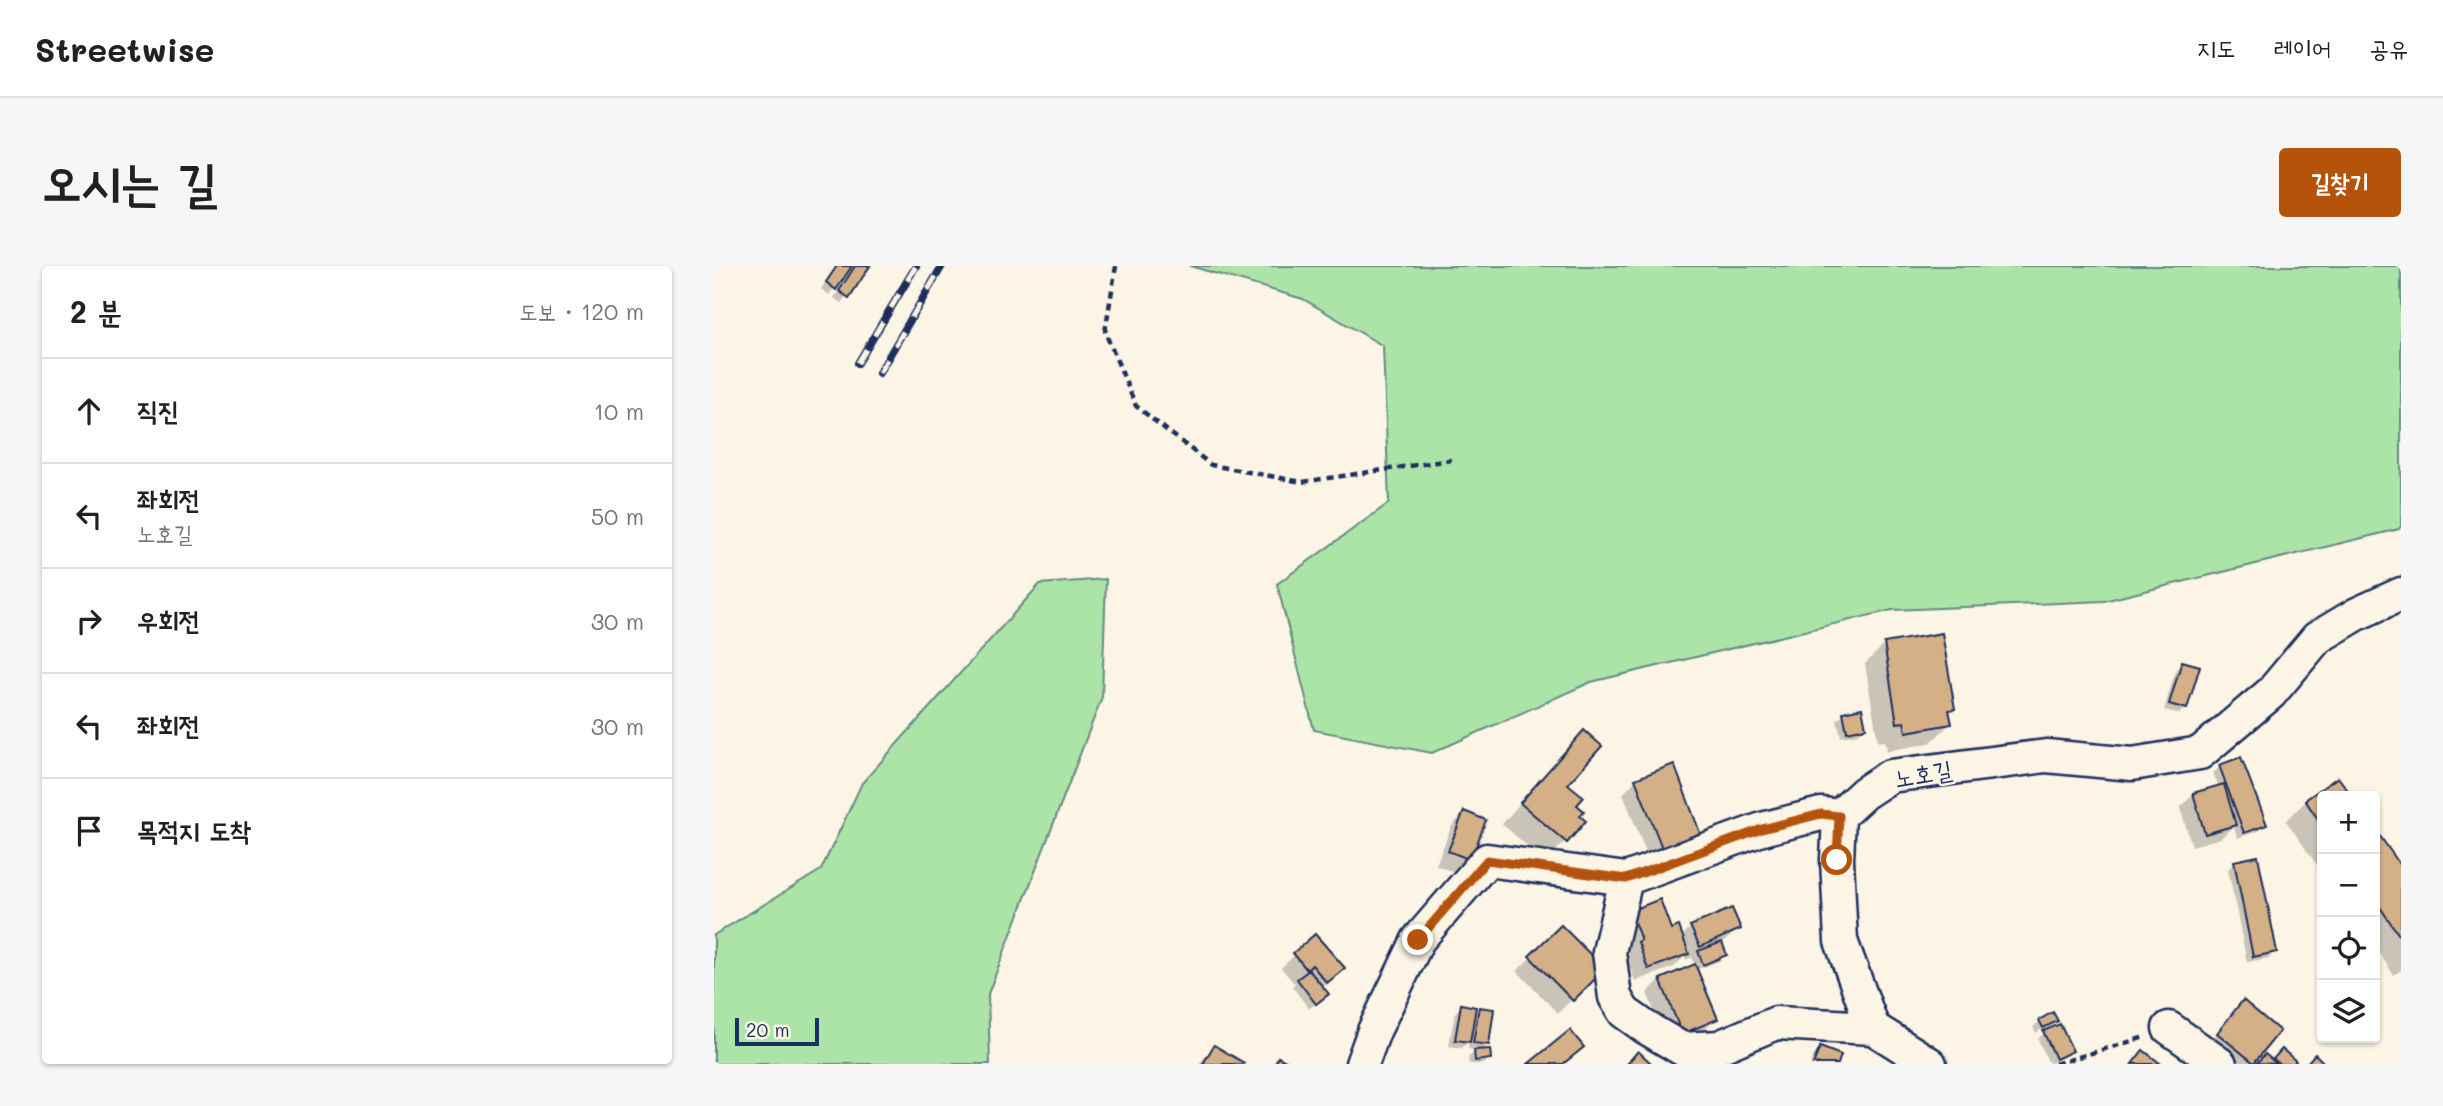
<!DOCTYPE html>
<html lang="ko">
<meta charset="utf-8">
<style>
:root{--surface:#fff;--page:#f6f6f6;--text:#202124;--muted:#757577;--line:#e0e0e0;--accent:#b45309}
body{margin:0;font-family:Mali,"Poor Story",sans-serif;background:var(--page);color:var(--text)}
.controls{position:absolute;right:21px;bottom:21px;display:grid;overflow:hidden;border-radius:7px;box-shadow:0 2px 5px #0004}
.controls button{width:63px;height:63px;display:grid;place-items:center;padding:0;border:0;border-bottom:2px solid var(--line);background:var(--surface);color:var(--text);font:35px sans-serif}
.scale{position:absolute;left:21px;bottom:18px;width:84px;box-sizing:border-box;padding-left:7px;border:4px solid #1b2f5e;border-top:0;font-size:19px;line-height:24px;white-space:nowrap;color:#1b2f5e;-webkit-text-stroke:5px #fcf5e5;paint-order:stroke}
.stop{position:absolute;width:21px;height:21px;margin:-16px;border:5px solid #b45309;border-radius:50%;background:#fff}
.stop.end{background:#b45309;border-color:#fff;box-shadow:0 2px 7px #0008}
.list{margin:0;padding:0;list-style:none}
h2{display:flex;justify-content:space-between;align-items:center;height:91px;margin:0;padding:0 28px;font-size:30px}
h2 small{font-size:23px;font-weight:400;color:var(--muted)}
.list li{display:grid;grid-template-columns:46px 1fr auto;gap:21px;align-items:center;box-sizing:border-box;height:105px;padding:0 28px;border-top:2px solid var(--line)}
.list b{display:block;font-size:26px;white-space:nowrap}
.list p{margin:0;font-size:23px;white-space:nowrap;color:var(--muted)}
.list em{font-size:23px;font-style:normal;color:var(--muted)}
.icon{flex:none;width:38px;height:38px;fill:none;stroke:currentColor;stroke-width:2;stroke-linecap:round;stroke-linejoin:round}
.map{position:relative;flex:none;width:1687px;height:798px;overflow:hidden;border-radius:7px}
header{display:flex;align-items:center;gap:42px;box-sizing:border-box;height:98px;padding:0 35px;background:var(--surface);border-bottom:2px solid var(--line)}
header strong{font-size:33px}
nav{display:flex;gap:38px;margin-inline-start:auto;font-size:24px}
.intro{display:flex;align-items:center;justify-content:space-between;box-sizing:border-box;height:168px;padding:0 42px}
h1{margin:0;font-size:49px}
.button{padding:18px 32px;border-radius:7px;background:var(--accent);color:#fff;font-size:24px;font-weight:700}
main{display:flex;gap:42px;padding:0 42px}
aside{flex:1;background:var(--surface);border-radius:7px;box-shadow:0 2px 5px #0004}
.map>svg:first-child{display:block}
.green{fill:#ace4a8;stroke:#648a83;stroke-width:2}
.shadow{fill:#0003}
.building{fill:#d5b087;stroke:#1b2f5e;stroke-width:2}
.lines{fill:none;stroke-linecap:round;stroke-linejoin:round}
.minor-casing{stroke:#1b2f5e;stroke-width:37}
.path{stroke:#1b2f5e;stroke-width:4.5;stroke-dasharray:7 5;stroke-linecap:butt}
.minor{stroke:#fcf5e5;stroke-width:32}
.rail-casing{stroke:#1b2f5e;stroke-width:8}
.rail{stroke:#fcf5e5;stroke-width:5;stroke-dasharray:16;stroke-linecap:butt}
.route{stroke:#b45309;stroke-width:9}
.labels{text-anchor:middle;dominant-baseline:central;stroke-width:5;stroke-linejoin:round;paint-order:stroke}
.street-label{font-size:24px;fill:#1b2f5e;stroke:#fcf5e5}
</style>
<header>
<strong>Streetwise</strong>
<nav><a>지도</a><a>레이어</a><a>공유</a></nav>
</header>
<div class="intro"><h1>오시는 길</h1><a class="button">길찾기</a></div>
<main>
<aside>
<h2>2 분<small>도보 · 120 m</small></h2>
<ul class="list">
<li><svg class="icon" aria-label="ahead" viewBox="0 0 24 24"><path d="M12 20V5M6 11l6-6 6 6"/></svg><div><b>직진</b></div><em>10 m</em></li>
<li><svg class="icon" aria-label="left" viewBox="0 0 24 24"><path d="M17 20v-9H6M10 6l-5 5 5 5"/></svg><div><b>좌회전</b><p>노호길</p></div><em>50 m</em></li>
<li><svg class="icon" aria-label="right" viewBox="0 0 24 24"><path d="M7 20v-9h11M14 6l5 5-5 5"/></svg><div><b>우회전</b></div><em>30 m</em></li>
<li><svg class="icon" aria-label="left" viewBox="0 0 24 24"><path d="M17 20v-9H6M10 6l-5 5 5 5"/></svg><div><b>좌회전</b></div><em>30 m</em></li>
<li><svg class="icon" aria-label="arrive" viewBox="0 0 24 24"><path d="M6 21V4h12l-3 4 3 4H6"/></svg><div><b>목적지 도착</b></div></li>
</ul>
</aside>
<div class="map">
<svg width="1687" height="798" viewBox="0 0 1687 798">
<rect width="100%" height="100%" fill="#fcf5e5"/>
<filter id="ink" filterUnits="userSpaceOnUse"><feTurbulence type="fractalNoise" baseFrequency=".0143" numOctaves="2"/><feDisplacementMap in="SourceGraphic" scale="14" xChannelSelector="R" yChannelSelector="G"/><feConvolveMatrix kernelMatrix="1 2 1 2 8 2 1 2 1" color-interpolation-filters="sRGB"/></filter>
<g filter="url(#ink)">
<g class="green">
<path d="M476,0H1687V260L1685,263L1390,335L1178,344L877,416L718,487L600,464L563,318L675,237L669,80L589,33Z"/>
<path d="M392,313L388,431L274,728L276,798H0V669L107,604L148,517L326,318Z"/>
</g>
<g class="shadow">
<path d="M122,0H136L115,29L107,23Z"/>
<path d="M141,0H154L127,37L120,32Z"/>
<path d="M1171,378L1239,443L1234,448L1236,458L1216,477L1173,485L1171,475L1164,476L1151,398Z"/>
<path d="M1468,397L1471,442L1465,448L1450,444L1462,403Z"/>
<path d="M1130,448L1151,462L1144,468L1127,471L1123,454Z"/>
<path d="M851,486L852,518L863,550L869,555L832,596L788,558Z"/>
<path d="M1526,493L1551,559L1544,565L1524,572L1519,560L1507,572L1478,580L1466,542L1479,528L1505,521L1499,507L1506,501Z"/>
<path d="M1624,513L1636,530H1608V606L1572,555L1592,535Z"/>
<path d="M922,514L986,571L937,599L909,528Z"/>
<path d="M750,547L755,593L742,607L722,599L737,561Z"/>
<path d="M1661,566L1687,603V704L1680,709L1661,681Z"/>
<path d="M1521,597L1561,685L1555,692L1533,696L1514,603Z"/>
<path d="M917,646L967,671L977,661L1025,663L1007,678L1011,689L1005,695L982,704L1002,753L988,766L955,780L933,727L946,714L981,700L978,691L972,694L971,690L960,701L921,715L912,691L915,688L904,660Z"/>
<path d="M847,661L889,703L844,747L803,705Z"/>
<path d="M601,670L615,715L607,722L606,734L595,743L578,720L581,718L567,702Z"/>
<path d="M1529,737L1564,765L1537,798H1512L1491,781Z"/>
<path d="M747,740L759,749L766,743L773,779L767,785L775,793L770,798H755L754,792L762,784L754,783L755,775L748,782L735,780L741,747Z"/>
<path d="M1342,754L1322,767L1319,761L1326,755Z"/>
<path d="M1345,760L1356,785L1350,791L1335,798L1324,773L1330,767Z"/>
<path d="M500,781L527,798H485Z"/>
<path d="M1106,783L1122,798H1096L1100,789Z"/>
</g>
<g class="building">
<path d="M123,0H138L122,24L112,16Z"/>
<path d="M141,0H156L135,32L125,25Z"/>
<path d="M1228,367L1241,443L1235,444L1238,458L1192,466L1190,456L1183,457L1170,377Z"/>
<path d="M1468,395L1486,400L1473,443L1455,438Z"/>
<path d="M1148,442L1152,462L1133,466L1129,446Z"/>
<path d="M870,464L888,480L854,518L870,531L863,539L870,545L866,550L872,555L853,577L806,537Z"/>
<path d="M1527,491L1553,559L1530,567L1505,499Z"/>
<path d="M960,498L988,572L950,587L921,513Z"/>
<path d="M1624,511L1638,530H1608V559L1591,534Z"/>
<path d="M1510,518L1522,559L1491,568L1479,527Z"/>
<path d="M750,545L772,554L757,594L734,585Z"/>
<path d="M1661,563L1687,600V672L1661,634Z"/>
<path d="M1544,590L1563,686L1539,691L1520,595Z"/>
<path d="M946,633L957,663L965,660L975,688L934,703L924,676L927,674L916,645Z"/>
<path d="M1018,642L1027,663L986,681L976,660Z"/>
<path d="M847,659L891,703L859,735L815,690Z"/>
<path d="M601,668L631,702L613,717L598,699L593,704L579,687Z"/>
<path d="M1008,676L1013,689L989,699L984,685Z"/>
<path d="M981,698L1004,753L968,768L946,713Z"/>
<path d="M595,704L615,728L602,738L583,713Z"/>
<path d="M1529,734L1566,765L1540,797L1503,767Z"/>
<path d="M747,738L762,741L756,776L741,774Z"/>
<path d="M765,741L780,743L775,779L759,777Z"/>
<path d="M1339,746L1344,755L1329,762L1325,754Z"/>
<path d="M1346,758L1359,785L1342,793L1329,765Z"/>
<path d="M856,764L870,781L849,798H814Z"/>
<path d="M500,779L530,797L529,798H489Z"/>
<path d="M1106,781L1127,789L1124,798H1099Z"/>
<path d="M776,783L777,793L761,795L760,784Z"/>
<path d="M1568,783L1582,795L1579,798H1566L1559,793Z"/>
<path d="M1429,784L1447,798H1418Z"/>
<path d="M924,785L938,798H913Z"/>
<path d="M1551,788L1563,798L1543,797Z"/>
<path d="M1601,788L1611,798H1592Z"/>
<path d="M564,791L577,798H561Z"/>
</g>
<g class="lines">
<defs>
<g id="minor">
<path d="M1125,550L1107,548L1048,563L912,613L895,686L901,731L910,746L931,761L968,783L1005,781L1062,757L1159,762L1216,798"/>
<path d="M1125,550L1150,527L1176,510L1332,490L1418,498L1486,487L1557,427L1603,372L1643,348L1687,328"/>
<path d="M1125,550L1123,594L1127,675L1159,762"/>
<path d="M1455,762L1506,798"/>
<path d="M648,798L660,765L704,674L773,594L912,613"/>
</g>
</defs>
<use href="#minor" class="minor-casing"/>
<g class="path">
<path d="M402,0L391,66L422,140L497,199L588,216L737,194"/>
<path d="M1341,798L1431,771"/>
</g>
<use href="#minor" class="minor"/>
<defs>
<g id="rail">
<path d="M144,97L202,0"/>
<path d="M165,107L228,0"/>
</g>
</defs>
<use href="#rail" class="rail-casing"/>
<use href="#rail" class="rail"/>
</g>
</g>
<g class="lines" filter="url(#ink)">
<path class="route" d="M704,674L773,594L912,613L1048,563L1107,548L1125,550L1123,594"/>
</g>
<g class="labels">
<g class="street-label">
<text transform="translate(1209 507) rotate(-10)">노호길</text>
</g>
</g>
</svg>
<div class="controls">
<button>+</button>
<button>−</button>
<button><svg class="icon" aria-label="locate" viewBox="0 0 24 24"><circle cx="12" cy="12" r="6"/><path d="M12 2v4M12 18v4M2 12h4M18 12h4"/></svg></button>
<button><svg class="icon" aria-label="layers" viewBox="0 0 24 24"><path d="M12 4l9 5-9 5-9-5zM3 14l9 5 9-5"/></svg></button>
</div>
<div class="scale">20 m</div>
<div class="stop" style="left:1123px;top:594px"></div>
<div class="stop end" style="left:704px;top:674px"></div>
</div>
</main>
